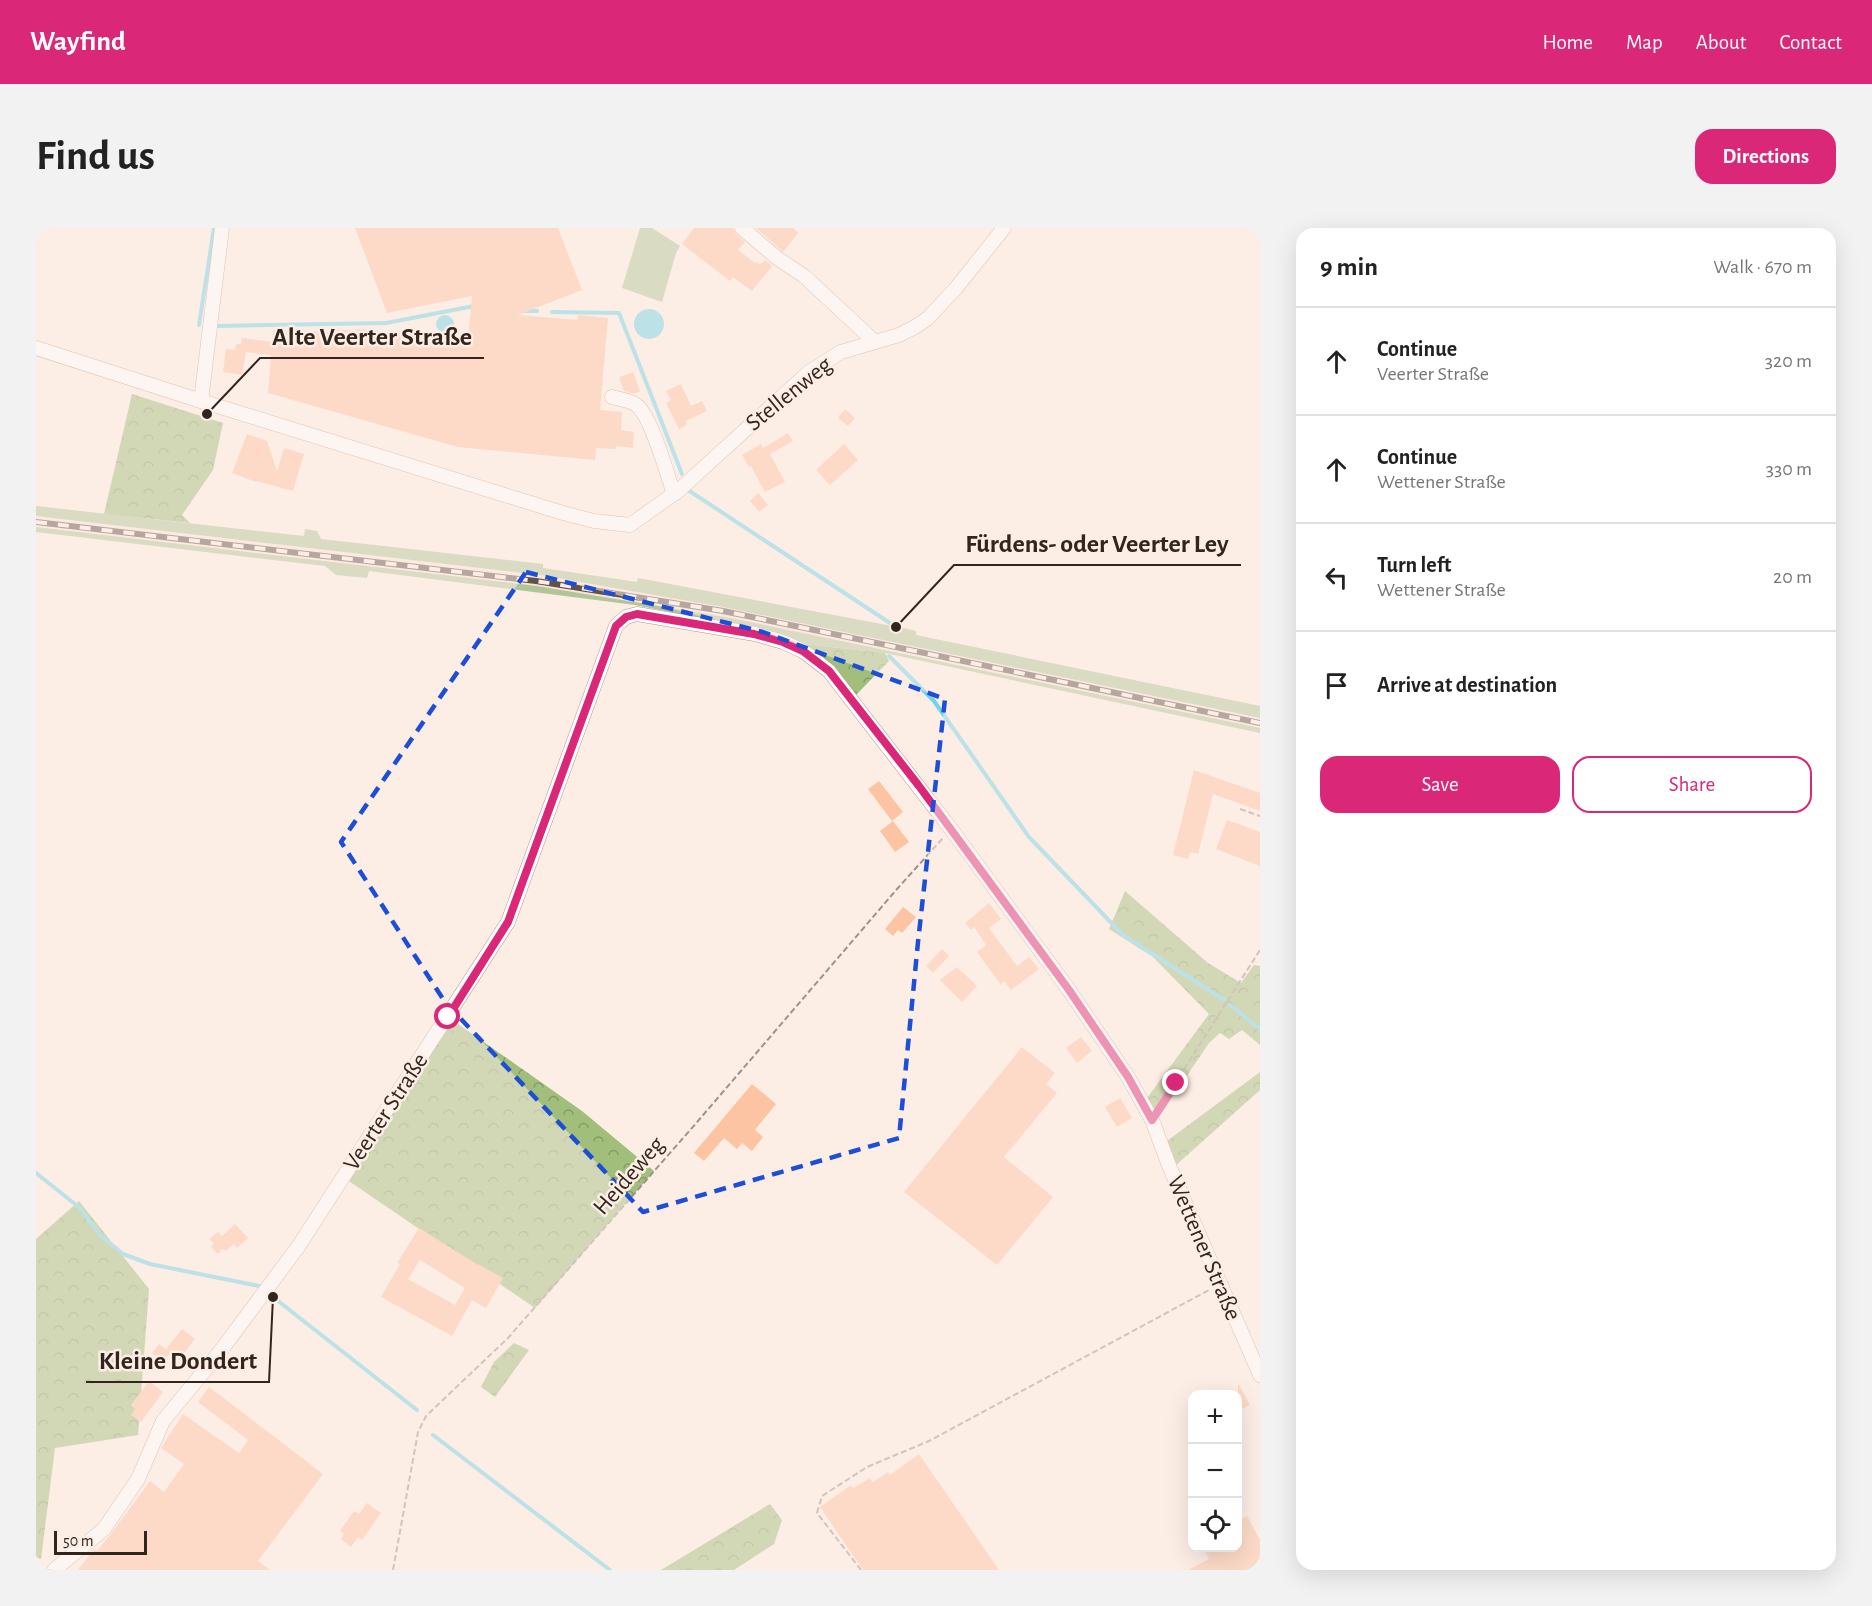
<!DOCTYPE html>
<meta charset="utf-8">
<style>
:root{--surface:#fff;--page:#f2f2f2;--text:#222;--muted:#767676;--line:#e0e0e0;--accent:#db2777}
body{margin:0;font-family:"Alegreya Sans",sans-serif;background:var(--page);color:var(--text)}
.controls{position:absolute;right:18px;bottom:18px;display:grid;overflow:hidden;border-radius:12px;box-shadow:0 6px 24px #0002}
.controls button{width:54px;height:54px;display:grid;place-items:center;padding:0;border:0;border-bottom:2px solid var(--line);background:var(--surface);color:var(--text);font:30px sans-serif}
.scale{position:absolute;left:18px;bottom:15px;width:93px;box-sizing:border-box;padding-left:6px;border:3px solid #32251d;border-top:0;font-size:16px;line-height:21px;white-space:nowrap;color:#32251d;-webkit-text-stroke:4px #fcede5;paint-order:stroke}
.stop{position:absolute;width:18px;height:18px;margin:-14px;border:4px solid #db2777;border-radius:50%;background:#fff}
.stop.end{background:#db2777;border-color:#fff;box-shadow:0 2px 6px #0008}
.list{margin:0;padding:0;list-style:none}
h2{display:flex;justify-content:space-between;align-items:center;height:78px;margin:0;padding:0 24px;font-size:26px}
h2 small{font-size:20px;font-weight:400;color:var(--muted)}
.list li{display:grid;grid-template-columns:39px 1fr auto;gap:18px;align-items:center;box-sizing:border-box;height:108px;padding:0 24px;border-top:2px solid var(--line)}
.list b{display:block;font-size:22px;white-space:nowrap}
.list p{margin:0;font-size:20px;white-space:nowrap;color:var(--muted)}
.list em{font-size:20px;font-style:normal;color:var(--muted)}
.actions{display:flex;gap:12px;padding:18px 24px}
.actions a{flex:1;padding:14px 0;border:2px solid var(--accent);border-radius:18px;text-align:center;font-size:21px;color:var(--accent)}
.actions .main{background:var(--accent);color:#fff}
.icon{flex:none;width:33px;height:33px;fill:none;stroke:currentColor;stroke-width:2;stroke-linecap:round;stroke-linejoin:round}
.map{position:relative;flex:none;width:1224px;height:1342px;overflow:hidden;border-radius:18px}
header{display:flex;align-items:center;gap:36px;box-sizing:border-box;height:84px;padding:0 30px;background:var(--accent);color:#fff}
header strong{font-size:28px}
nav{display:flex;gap:33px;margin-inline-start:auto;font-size:21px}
.intro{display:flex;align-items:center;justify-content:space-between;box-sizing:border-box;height:144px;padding:0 36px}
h1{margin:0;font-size:42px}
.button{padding:15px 27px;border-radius:18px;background:var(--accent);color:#fff;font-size:21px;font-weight:700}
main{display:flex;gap:36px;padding:0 36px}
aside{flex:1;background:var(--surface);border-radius:18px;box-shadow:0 6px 24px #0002}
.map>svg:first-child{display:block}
.built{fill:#fee4d5}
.grass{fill:#b1c59a}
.forest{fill:url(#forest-crowns)}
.water{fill:#70d4eb}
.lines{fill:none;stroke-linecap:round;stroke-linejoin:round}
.stream{stroke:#70d4eb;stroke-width:4}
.building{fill:#fcc4a2;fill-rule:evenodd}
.minor-casing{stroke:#b69581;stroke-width:15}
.path{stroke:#a0928a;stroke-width:2;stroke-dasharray:6 3;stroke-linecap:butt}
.minor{stroke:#fff;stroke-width:14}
.rail-casing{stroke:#5f524a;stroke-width:6}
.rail{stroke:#fcede5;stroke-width:4;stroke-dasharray:11;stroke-linecap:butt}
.route{stroke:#db2777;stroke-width:8}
.marked{fill:none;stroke:#1d4ed8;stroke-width:4.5;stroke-dasharray:12 8;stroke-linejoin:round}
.labels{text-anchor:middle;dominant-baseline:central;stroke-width:5;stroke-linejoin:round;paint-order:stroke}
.street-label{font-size:24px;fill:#32251d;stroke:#fcede5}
.leader{fill:none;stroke:#32251d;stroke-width:2}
.callout-dot{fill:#32251d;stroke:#fcede5;stroke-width:2}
.callout-label{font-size:26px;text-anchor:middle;font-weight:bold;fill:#32251d;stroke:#fcede5;stroke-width:5;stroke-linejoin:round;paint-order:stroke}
</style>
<header>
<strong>Wayfind</strong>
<nav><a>Home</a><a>Map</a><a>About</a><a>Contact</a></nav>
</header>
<div class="intro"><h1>Find us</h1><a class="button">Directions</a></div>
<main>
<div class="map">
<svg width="1224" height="1342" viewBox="0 0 1224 1342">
<defs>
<pattern id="forest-crowns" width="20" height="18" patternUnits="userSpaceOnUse" patternTransform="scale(1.5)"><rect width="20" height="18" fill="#a1bf7a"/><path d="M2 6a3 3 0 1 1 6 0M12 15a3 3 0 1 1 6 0" fill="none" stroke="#849b63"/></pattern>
</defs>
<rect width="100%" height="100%" fill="#fcede5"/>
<path class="built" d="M0,288L504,347L601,363L687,379L1224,490V500L695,390L501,358L0,299Z"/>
<g class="grass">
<path d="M604,0H616L644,18L640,25L626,74L586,60Z"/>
<path d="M0,278L268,308L269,301L281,303L285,311L507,336V340L601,354L602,350L867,400L880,403V407L1224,478V490L687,379L504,347L0,288Z"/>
<path d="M0,299L501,358L695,390L1224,500V505L849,425L768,416L723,402L599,377L333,343L331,350L300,347L289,338L0,304Z"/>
</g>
<g class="forest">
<path d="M96,166L187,195L177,242L146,287L154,295L68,286Z"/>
<path d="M768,416L849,425L853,433L819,468L797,441Z"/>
<path d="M1089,663L1172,735L1205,755L1218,737L1224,738V817L1206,802L1193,811L1184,805L1173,815L1121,892L1111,870L1173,786L1117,729L1073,701Z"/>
<path d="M412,789L546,883L618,943L499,1080L307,949Z"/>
<path d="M1224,844V862L1139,938L1131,913Z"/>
<path d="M43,973L113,1061L102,1207L19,1220L5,1331L0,1329V1011Z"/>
<path d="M478,1115L493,1122L459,1169L445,1159L458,1134Z"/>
<path d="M734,1276L746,1292L738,1316L698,1342H625Z"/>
</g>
<g class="water">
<circle cx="613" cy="96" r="15"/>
<circle cx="409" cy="96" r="9"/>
</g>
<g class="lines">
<g class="stream">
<path d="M486,83H501"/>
<path d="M516,84L583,85L646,246"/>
<path d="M163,97L178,0"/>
<path d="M181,98L350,95L438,78"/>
<path d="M652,262L860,399"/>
<path d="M853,428L898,473L993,609L1087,707L1188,772"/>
<path d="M1194,777L1224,801"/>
<path d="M0,945L44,980L65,1008L87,1026L114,1036L223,1058"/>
<path d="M237,1069L381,1182"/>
<path d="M397,1207L574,1342"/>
</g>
</g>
<g class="building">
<path d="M319,0H522L546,62L482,87L542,92V87L572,90L564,182L586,184L585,202L598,204L597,220L580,218V221L560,220L559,232L422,219L232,165L235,127L210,124L206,147L187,144L190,121L199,122L200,116H205L206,110L236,114L237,102L265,105V102L293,104V101L321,103V101L432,111L436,68L351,85Z"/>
<path d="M658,0H697L700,6L709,14L702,22L719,35L720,34L724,37L729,32L736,38L716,63L697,49L694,53L646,16Z"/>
<path d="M720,0H757L762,5L747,24Z"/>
<path d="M597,144L604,163L598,166L588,163L583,149Z"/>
<path d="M645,156L655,178L666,173L671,183L650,193L651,197L643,201L630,175L635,172L630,163Z"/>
<path d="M809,181L819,190L812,198L802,190Z"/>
<path d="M752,205L757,213L734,226L749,254L729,264L715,238L713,239L706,227L725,216L727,220Z"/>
<path d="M211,206L231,213L241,243L248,220L268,226L257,263L221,253L220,254L196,245Z"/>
<path d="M808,216L822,232L794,257L780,242Z"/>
<path d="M722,265L732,277L723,284L714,273Z"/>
<path d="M1158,542L1224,565V583L1177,566L1162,626L1154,624L1152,631L1137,627Z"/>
<path d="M843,553L867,584L856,593L832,561Z"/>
<path d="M1191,592L1224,604V638L1180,621Z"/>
<path d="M857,593L873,614L859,624L844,603Z"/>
<path d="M953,675L965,691L953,700L981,738L993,729L1003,741L975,762L968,753L965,757L941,724L950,717L938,699L935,702L929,695Z"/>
<path d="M867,679L880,689L866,705L862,702L857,708L849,701Z"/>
<path d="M906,721L913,728L897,745L890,738Z"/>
<path d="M921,739L941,758L926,774L904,752Z"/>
<path d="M1045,809L1056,823L1041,835L1030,820Z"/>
<path d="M986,819L1019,845L1010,856L1021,865L968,929L1017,969L961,1037L868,964Z"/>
<path d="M716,856L740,876L719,902L727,909L716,923L706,915L701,921L688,910L668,933L658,925Z"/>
<path d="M1084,870L1096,890L1081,899L1069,879Z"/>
<path d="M199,996L212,1010L201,1020L198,1016L190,1023L186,1021L182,1026L175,1019L178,1015L173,1011L182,1004L186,1008Z"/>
<path d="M383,1000L442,1037V1036L467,1050L450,1080L436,1072L416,1108L345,1069L364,1036L361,1035ZM384,1032L429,1060L419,1077L372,1051Z"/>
<path d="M146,1101L159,1111L143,1132L134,1125L127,1134L116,1125L123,1116L130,1121Z"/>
<path d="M113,1153L127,1164L105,1194L95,1187L99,1181L95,1177Z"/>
<path d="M1202,1155L1214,1177L1202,1183Z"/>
<path d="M173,1159L287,1246L222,1333L234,1342H42L58,1321L61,1323L75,1306L114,1253L128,1264L148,1236L125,1220L147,1186L203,1225L212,1212L162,1174Z"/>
<path d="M883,1226L963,1342H827L784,1279L815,1257L817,1260L834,1250L837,1254L852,1244L854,1247Z"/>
<path d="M331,1275L345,1285L326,1312L322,1309L315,1319L305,1311L308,1306L304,1303L318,1283L323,1286Z"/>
<path d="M1211,1288L1224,1312V1342H1152L1173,1331L1167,1320H1202V1293Z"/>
</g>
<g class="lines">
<defs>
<g id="minor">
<path d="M706,0L741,30L768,48L839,114"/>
<path d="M0,120L165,173L527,285L558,293L594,297L642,263L773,144L805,124L863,107L879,99L892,90L920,60L968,0"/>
<path d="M576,169C583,171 592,172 599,176C615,185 631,247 638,266"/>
<path d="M165,173L186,0"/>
<path d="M18,1342L68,1301L102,1251L127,1193L183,1125L262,1019L472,694L580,398L590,389L601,386L719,406L747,414L767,423L793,443L915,601L1033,762L1092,849L1116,892L1134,940L1224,1147"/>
</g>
</defs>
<use href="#minor" class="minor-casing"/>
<g class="path">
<path d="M1204,581L1224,588"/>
<path d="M1124,879L1224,722"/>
<path d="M357,1342L382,1204L390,1188L472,1110L662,893L861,661L907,610"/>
<path d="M825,1342L781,1285L786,1268L831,1239L893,1213L1173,1062"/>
</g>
<use href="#minor" class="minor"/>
<defs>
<path id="rail" d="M0,294L500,353L687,383L1224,495"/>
</defs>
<use href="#rail" class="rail-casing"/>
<use href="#rail" class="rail"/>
</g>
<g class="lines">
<path class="route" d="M412,789L472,694L580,398L590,389L601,386L718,406L747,414L767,423L793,443L883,558L1033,762L1092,849L1116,892L1140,855"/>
</g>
<path d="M0 0H1224V1342H0ZM490,344L727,404L909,471L882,714L863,910L607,984L409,774L305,614Z" fill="#fcede5" fill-opacity=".55" fill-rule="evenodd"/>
<path class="marked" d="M490,344L727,404L909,471L882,714L863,910L607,984L409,774L305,614Z"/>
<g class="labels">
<g class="street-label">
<text transform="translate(753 166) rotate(-39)">Stellenweg</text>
<text transform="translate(350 884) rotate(-57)">Veerter Straße</text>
<text transform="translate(593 948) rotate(-49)">Heideweg</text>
<text transform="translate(1168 1020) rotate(67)">Wettener Straße</text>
</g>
</g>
<path class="leader" d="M171 186L224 130H448M860 399L918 337H1205M237 1069L233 1154H50"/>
<g class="callout-dot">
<circle cx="171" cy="186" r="6"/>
<circle cx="860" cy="399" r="6"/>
<circle cx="237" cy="1069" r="6"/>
</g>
<g class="callout-label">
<text x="336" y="117">Alte Veerter Straße</text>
<text x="1061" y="324">Fürdens- oder Veerter Ley</text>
<text x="142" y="1141">Kleine Dondert</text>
</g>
</svg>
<div class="controls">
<button>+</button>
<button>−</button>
<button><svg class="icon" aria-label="locate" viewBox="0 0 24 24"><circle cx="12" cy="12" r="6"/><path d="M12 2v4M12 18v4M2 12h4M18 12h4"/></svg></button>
</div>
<div class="scale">50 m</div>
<div class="stop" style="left:412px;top:789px"></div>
<div class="stop end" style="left:1140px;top:855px"></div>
</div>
<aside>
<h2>9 min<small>Walk · 670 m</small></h2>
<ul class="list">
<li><svg class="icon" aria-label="ahead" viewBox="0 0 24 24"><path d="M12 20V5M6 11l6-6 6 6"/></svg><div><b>Continue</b><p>Veerter Straße</p></div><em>320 m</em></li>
<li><svg class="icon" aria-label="ahead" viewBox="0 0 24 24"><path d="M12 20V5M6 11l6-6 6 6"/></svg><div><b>Continue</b><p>Wettener Straße</p></div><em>330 m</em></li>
<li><svg class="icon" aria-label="left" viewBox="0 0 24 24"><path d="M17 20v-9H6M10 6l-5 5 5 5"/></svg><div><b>Turn left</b><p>Wettener Straße</p></div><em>20 m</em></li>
<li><svg class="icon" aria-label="arrive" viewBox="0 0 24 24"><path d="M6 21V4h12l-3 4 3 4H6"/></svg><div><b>Arrive at destination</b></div></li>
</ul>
<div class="actions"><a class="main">Save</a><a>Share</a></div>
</aside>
</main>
